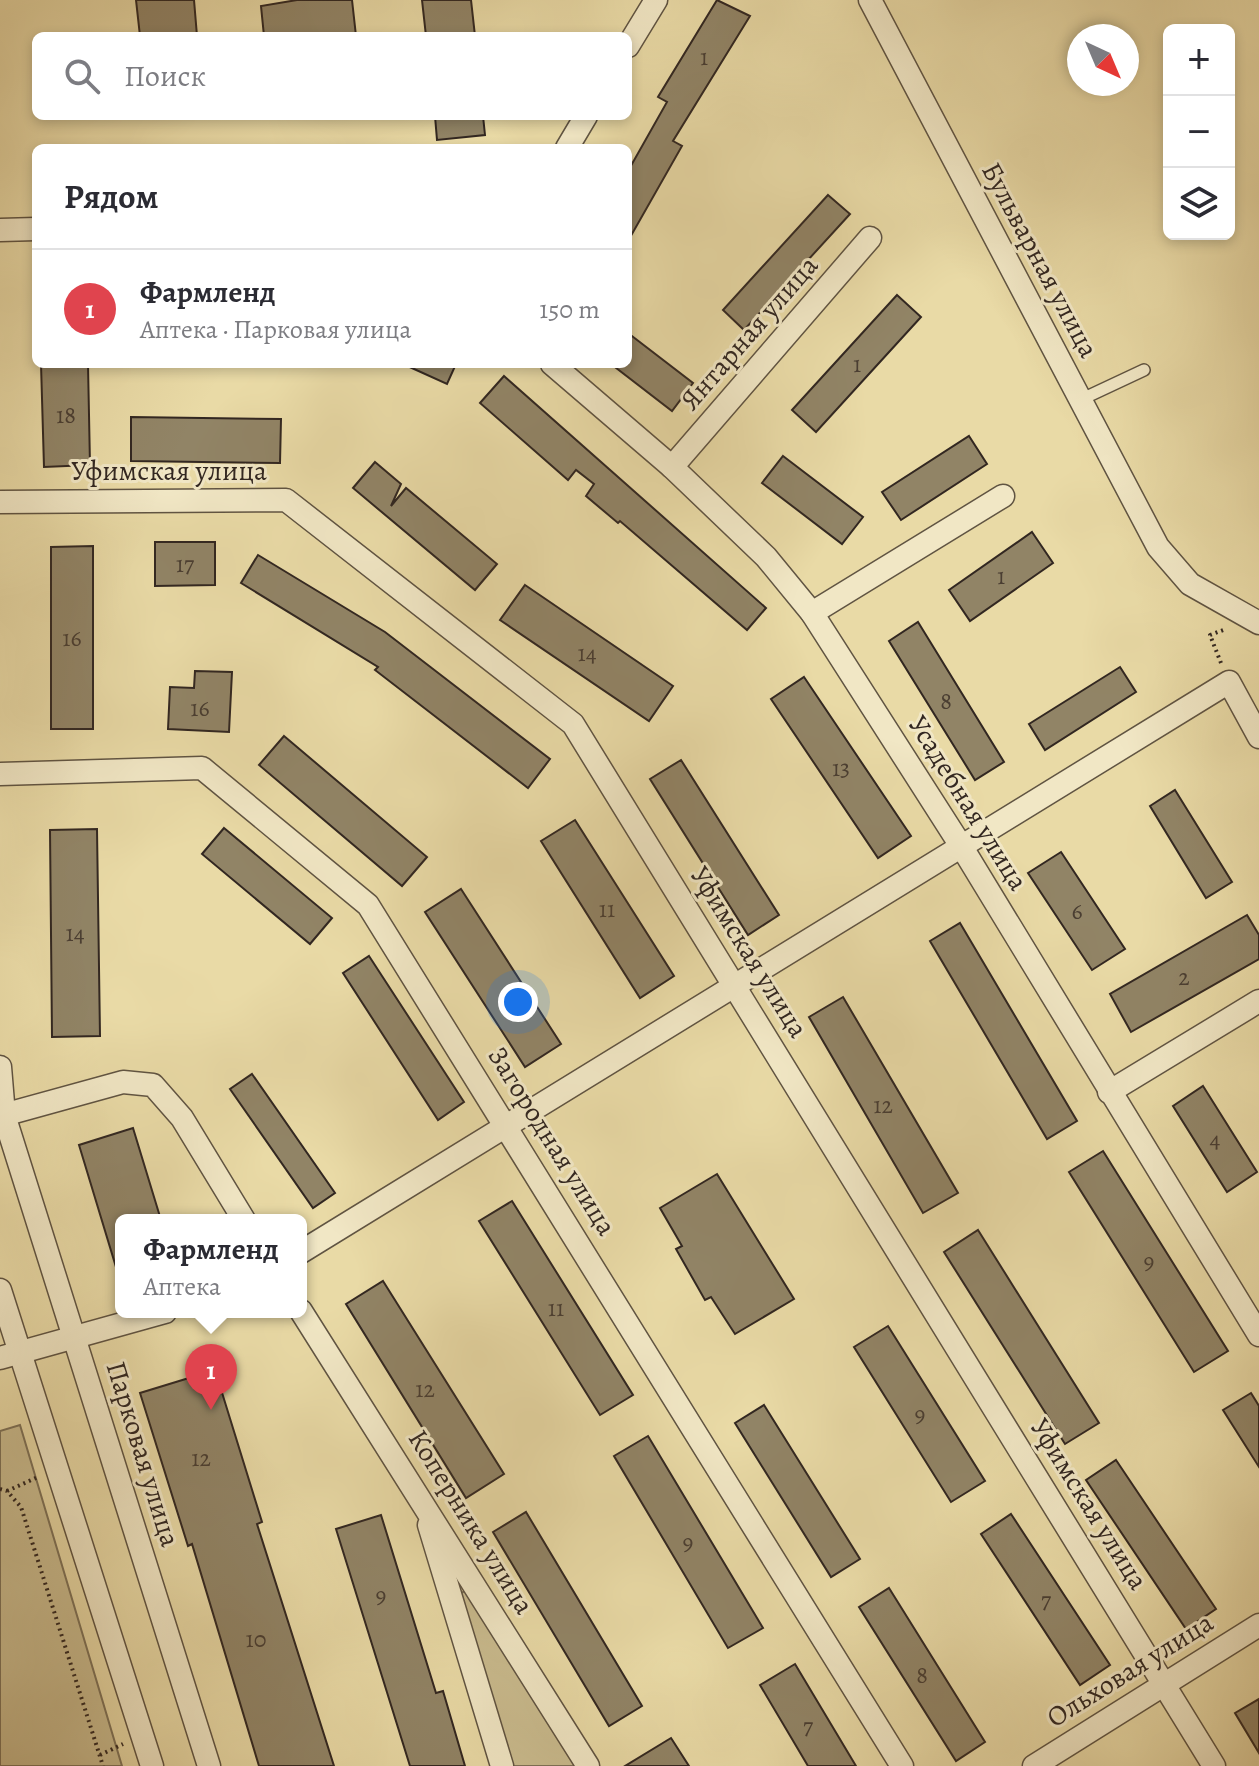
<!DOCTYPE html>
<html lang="ru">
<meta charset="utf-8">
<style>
:root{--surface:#fff;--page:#f7f7f7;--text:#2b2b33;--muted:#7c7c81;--line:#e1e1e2;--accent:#8f2418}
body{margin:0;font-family:Alegreya,serif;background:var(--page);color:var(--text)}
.controls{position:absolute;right:24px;top:24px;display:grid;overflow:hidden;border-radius:12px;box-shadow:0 4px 12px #0003}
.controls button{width:72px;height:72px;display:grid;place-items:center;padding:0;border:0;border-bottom:2px solid var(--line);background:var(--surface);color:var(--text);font:40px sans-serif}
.compass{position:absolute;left:1067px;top:24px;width:72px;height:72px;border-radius:50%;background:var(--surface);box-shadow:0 4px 12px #0003;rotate:136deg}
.you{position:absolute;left:518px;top:1002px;width:28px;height:28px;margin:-20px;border:6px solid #fff;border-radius:50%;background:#1a73e8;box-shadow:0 0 0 12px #1a73e833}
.badge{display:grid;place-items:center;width:52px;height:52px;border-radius:50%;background:var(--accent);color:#fff;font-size:26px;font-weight:700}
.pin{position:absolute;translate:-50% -66px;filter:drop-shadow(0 2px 4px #0008)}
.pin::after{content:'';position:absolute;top:42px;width:28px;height:24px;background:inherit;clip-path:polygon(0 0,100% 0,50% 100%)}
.popup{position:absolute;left:115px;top:1214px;width:192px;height:104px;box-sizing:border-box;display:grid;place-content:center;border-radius:12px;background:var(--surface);filter:drop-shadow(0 2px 6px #0005);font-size:26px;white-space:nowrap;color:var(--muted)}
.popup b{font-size:30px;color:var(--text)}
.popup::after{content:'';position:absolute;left:50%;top:100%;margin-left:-16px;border:16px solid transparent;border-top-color:var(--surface)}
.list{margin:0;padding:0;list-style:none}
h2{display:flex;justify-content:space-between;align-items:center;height:104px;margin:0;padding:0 32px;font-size:34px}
h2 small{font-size:26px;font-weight:400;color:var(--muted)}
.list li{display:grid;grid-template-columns:52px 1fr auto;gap:24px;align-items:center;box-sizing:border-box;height:120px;padding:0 32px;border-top:2px solid var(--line)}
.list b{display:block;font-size:30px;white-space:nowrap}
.list p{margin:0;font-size:26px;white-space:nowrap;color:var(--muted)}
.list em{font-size:26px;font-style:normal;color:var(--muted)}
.icon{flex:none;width:44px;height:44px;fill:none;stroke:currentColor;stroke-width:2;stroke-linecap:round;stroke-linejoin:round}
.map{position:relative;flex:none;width:1259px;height:1766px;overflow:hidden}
.search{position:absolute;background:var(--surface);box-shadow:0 4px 12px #0003;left:32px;top:32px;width:600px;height:88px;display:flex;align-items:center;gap:20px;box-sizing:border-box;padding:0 28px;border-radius:12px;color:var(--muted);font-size:30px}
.panel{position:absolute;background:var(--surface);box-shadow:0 4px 12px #0003;left:32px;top:144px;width:600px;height:224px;border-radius:12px}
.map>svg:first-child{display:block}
.park{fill:#cabc8f;stroke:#7e7258;stroke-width:2}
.building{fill:#918466;stroke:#322721;stroke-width:2}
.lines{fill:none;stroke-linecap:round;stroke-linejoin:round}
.lane-casing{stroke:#605442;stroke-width:14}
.street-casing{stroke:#605442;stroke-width:25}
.path{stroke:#322721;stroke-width:4;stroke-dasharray:2 4;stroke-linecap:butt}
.lane{stroke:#f1e7c5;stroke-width:11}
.street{stroke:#f1e7c5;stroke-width:22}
.labels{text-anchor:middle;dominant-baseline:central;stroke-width:6;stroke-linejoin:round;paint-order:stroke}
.number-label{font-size:24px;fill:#4a3e32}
.street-label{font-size:28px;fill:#322721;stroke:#f1e7c5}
</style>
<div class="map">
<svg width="1259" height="1766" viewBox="0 0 1259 1766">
<rect width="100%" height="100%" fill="#e9daa6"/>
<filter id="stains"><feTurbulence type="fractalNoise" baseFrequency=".0025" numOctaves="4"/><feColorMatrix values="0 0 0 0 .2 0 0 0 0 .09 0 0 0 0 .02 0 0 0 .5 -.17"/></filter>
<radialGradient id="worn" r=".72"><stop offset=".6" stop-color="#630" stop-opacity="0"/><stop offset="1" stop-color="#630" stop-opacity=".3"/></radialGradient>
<g class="park">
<path d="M20,1425L122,1766H0V1431Z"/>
<path d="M467,1590L579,1766H512L461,1593Z"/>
</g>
<g class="building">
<path d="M136,0H194L197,36H140Z"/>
<path d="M297,0H352L356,36H264L261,6Z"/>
<path d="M422,0H471L475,36H426Z"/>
<path d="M717,0L750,16L673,141L682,146L628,241V171L667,102L658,97Z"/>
<path d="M435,116H483L485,135L437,140Z"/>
<path d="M828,195L850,214L744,330L723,310Z"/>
<path d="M897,295L921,317L816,432L792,410Z"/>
<path d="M628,333L693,383L672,411L611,364H628Z"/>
<path d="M41,364H88L90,465L44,467Z"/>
<path d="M403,364H456L447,384Z"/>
<path d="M504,376L766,608L747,630L620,521L618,523L586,496L594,484L576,470L568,480L480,403Z"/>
<path d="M131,417L281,419L280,463L131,461Z"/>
<path d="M969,436L987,464L901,520L882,492Z"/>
<path d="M783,456L863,517L842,544L762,483Z"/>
<path d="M375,462L401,484L391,506L406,488L497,564L475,590L353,488Z"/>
<path d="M1032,532L1053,563L970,621L949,590Z"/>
<path d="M155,542H215V585L155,586Z"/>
<path d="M93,546V729H51V547Z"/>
<path d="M258,555L385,632L550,759L528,788L375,670L378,667L241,583Z"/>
<path d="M525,585L673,686L649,721L500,620Z"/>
<path d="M918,622L1004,762L975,780L889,641Z"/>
<path d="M1120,667L1136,692L1045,750L1029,724Z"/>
<path d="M195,671L232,672L229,732L168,729L170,687L194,688Z"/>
<path d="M804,677L911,836L878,858L771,699Z"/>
<path d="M284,736L427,857L402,886L259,765Z"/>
<path d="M681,760L779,915L748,935L650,779Z"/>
<path d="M1175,790L1232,882L1206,898L1150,806Z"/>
<path d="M575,820L674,976L640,998L541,841Z"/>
<path d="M224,828L332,918L310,944L202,854Z"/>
<path d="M97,829L100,1036L52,1037L50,830Z"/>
<path d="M1061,852L1125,949L1092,970L1028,873Z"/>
<path d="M461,889L561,1044L525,1067L425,912Z"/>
<path d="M1247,915L1259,935V959L1131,1032L1110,994Z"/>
<path d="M960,923L1077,1121L1047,1139L930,941Z"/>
<path d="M369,956L464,1102L438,1120L343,973Z"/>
<path d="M843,997L958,1193L923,1213L809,1017Z"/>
<path d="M252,1074L335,1193L313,1208L230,1089Z"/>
<path d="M1203,1086L1257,1172L1227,1192L1173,1106Z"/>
<path d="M133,1128L161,1220H121V1266L116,1267L79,1145Z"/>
<path d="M1103,1151L1228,1351L1194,1372L1069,1172Z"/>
<path d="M717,1174L794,1299L735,1334L711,1297L705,1300L676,1249L682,1246L660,1208Z"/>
<path d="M512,1201L633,1395L600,1415L479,1221Z"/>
<path d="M978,1230L1099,1423L1065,1444L944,1252Z"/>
<path d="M383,1281L504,1474L466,1498L346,1304Z"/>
<path d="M888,1326L985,1481L951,1502L854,1347Z"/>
<path d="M215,1370L262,1522L257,1524L334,1766H259L192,1544L188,1546L140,1393Z"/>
<path d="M1251,1393L1259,1406V1467L1223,1410Z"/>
<path d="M764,1405L860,1559L831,1577L735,1423Z"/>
<path d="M648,1436L763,1628L728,1648L614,1456Z"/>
<path d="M1116,1460L1216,1609L1186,1629L1086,1480Z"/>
<path d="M526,1512L642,1706L609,1726L493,1532Z"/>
<path d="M1011,1514L1110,1665L1080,1685L981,1534Z"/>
<path d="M381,1515L436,1693L443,1691L465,1766H410L336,1529Z"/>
<path d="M889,1588L985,1742L956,1761L859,1607Z"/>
<path d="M795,1664L856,1766H808L760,1685Z"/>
<path d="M1259,1699V1753L1235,1713Z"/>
<path d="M671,1738L689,1766H625Z"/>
</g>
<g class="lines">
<defs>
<path id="lane" d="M1080,400L1144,370"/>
<g id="street">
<path d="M870,0L1158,547L1190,584L1259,623"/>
<path d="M628,46L656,0"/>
<path d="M567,148L586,116"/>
<path d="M0,230L36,229"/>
<path d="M552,364L672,467L766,557L812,613L963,849L1259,1335"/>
<path d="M672,467L870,238"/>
<path d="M0,502L286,500L573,724L1214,1766"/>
<path d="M812,613L1003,496"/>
<path d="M0,774L202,768L368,905L902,1766"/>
<path d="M0,1067L4,1115L209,1766"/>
<path d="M1109,1092L1259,1001"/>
<path d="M0,1116L123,1082L153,1085L182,1118L244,1220"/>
<path d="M301,1252L1229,682L1259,737"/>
<path d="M0,1290L152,1766"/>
<path d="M301,1311L588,1766"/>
<path d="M0,1358L165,1312"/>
<path d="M429,1525L502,1766"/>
<path d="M1034,1766L1259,1625"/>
</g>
</defs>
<use href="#lane" class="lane-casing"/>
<use href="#street" class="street-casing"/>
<g class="path">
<path d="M1221,663L1210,635L1226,629"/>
<path d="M0,1489L7,1491L21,1507L103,1766"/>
<path d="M7,1491L38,1477"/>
<path d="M100,1755L123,1744"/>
</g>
<use href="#lane" class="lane"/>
<use href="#street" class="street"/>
</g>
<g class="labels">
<g class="number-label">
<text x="704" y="57">1</text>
<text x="857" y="364">1</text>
<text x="66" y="415">18</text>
<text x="185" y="564">17</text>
<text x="1001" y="576">1</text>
<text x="72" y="638">16</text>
<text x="587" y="653">14</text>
<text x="946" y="701">8</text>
<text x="200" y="708">16</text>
<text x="841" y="768">13</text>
<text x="607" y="909">11</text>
<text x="1077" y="911">6</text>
<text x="75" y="933">14</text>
<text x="1184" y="977">2</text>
<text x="883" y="1105">12</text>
<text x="1215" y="1139">4</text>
<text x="1149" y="1261">9</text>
<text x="556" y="1308">11</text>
<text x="425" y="1389">12</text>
<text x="920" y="1414">9</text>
<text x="201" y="1458">12</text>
<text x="688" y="1542">9</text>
<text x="381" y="1595">9</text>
<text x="1046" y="1600">7</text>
<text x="256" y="1639">10</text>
<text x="922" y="1675">8</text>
<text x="808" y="1726">7</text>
</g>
<g class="street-label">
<text transform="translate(1040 260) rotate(62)">Бульварная улица</text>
<text transform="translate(749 333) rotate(-49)">Янтарная улица</text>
<text x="169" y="471">Уфимская улица</text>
<text transform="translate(968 803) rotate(58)">Усадебная улица</text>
<text transform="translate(749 952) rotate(58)">Уфимская улица</text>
<text transform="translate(552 1141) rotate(58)">Загородная улица</text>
<text transform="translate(143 1454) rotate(73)">Парковая улица</text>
<text transform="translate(1089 1504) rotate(58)">Уфимская улица</text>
<text transform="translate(471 1522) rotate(58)">Коперника улица</text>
<text transform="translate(1130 1670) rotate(-32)">Ольховая улица</text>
</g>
</g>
<rect width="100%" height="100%" filter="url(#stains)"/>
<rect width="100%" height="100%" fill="url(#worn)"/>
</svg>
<div class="controls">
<button>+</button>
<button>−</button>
<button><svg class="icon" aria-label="layers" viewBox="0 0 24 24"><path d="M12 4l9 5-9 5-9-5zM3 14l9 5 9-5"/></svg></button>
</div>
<svg class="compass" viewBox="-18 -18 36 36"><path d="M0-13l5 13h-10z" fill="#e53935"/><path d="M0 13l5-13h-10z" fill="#7c7c81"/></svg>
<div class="you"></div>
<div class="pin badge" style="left:211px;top:1410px;background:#e0444e">1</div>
<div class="popup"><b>Фармленд</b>Аптека</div>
<div class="search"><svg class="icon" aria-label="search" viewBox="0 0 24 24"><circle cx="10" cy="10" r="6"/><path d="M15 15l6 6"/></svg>Поиск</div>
<section class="panel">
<h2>Рядом<small></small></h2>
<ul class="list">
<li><span class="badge" style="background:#e0444e">1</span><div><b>Фармленд</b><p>Аптека · Парковая улица</p></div><em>150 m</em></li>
</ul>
</section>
</div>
